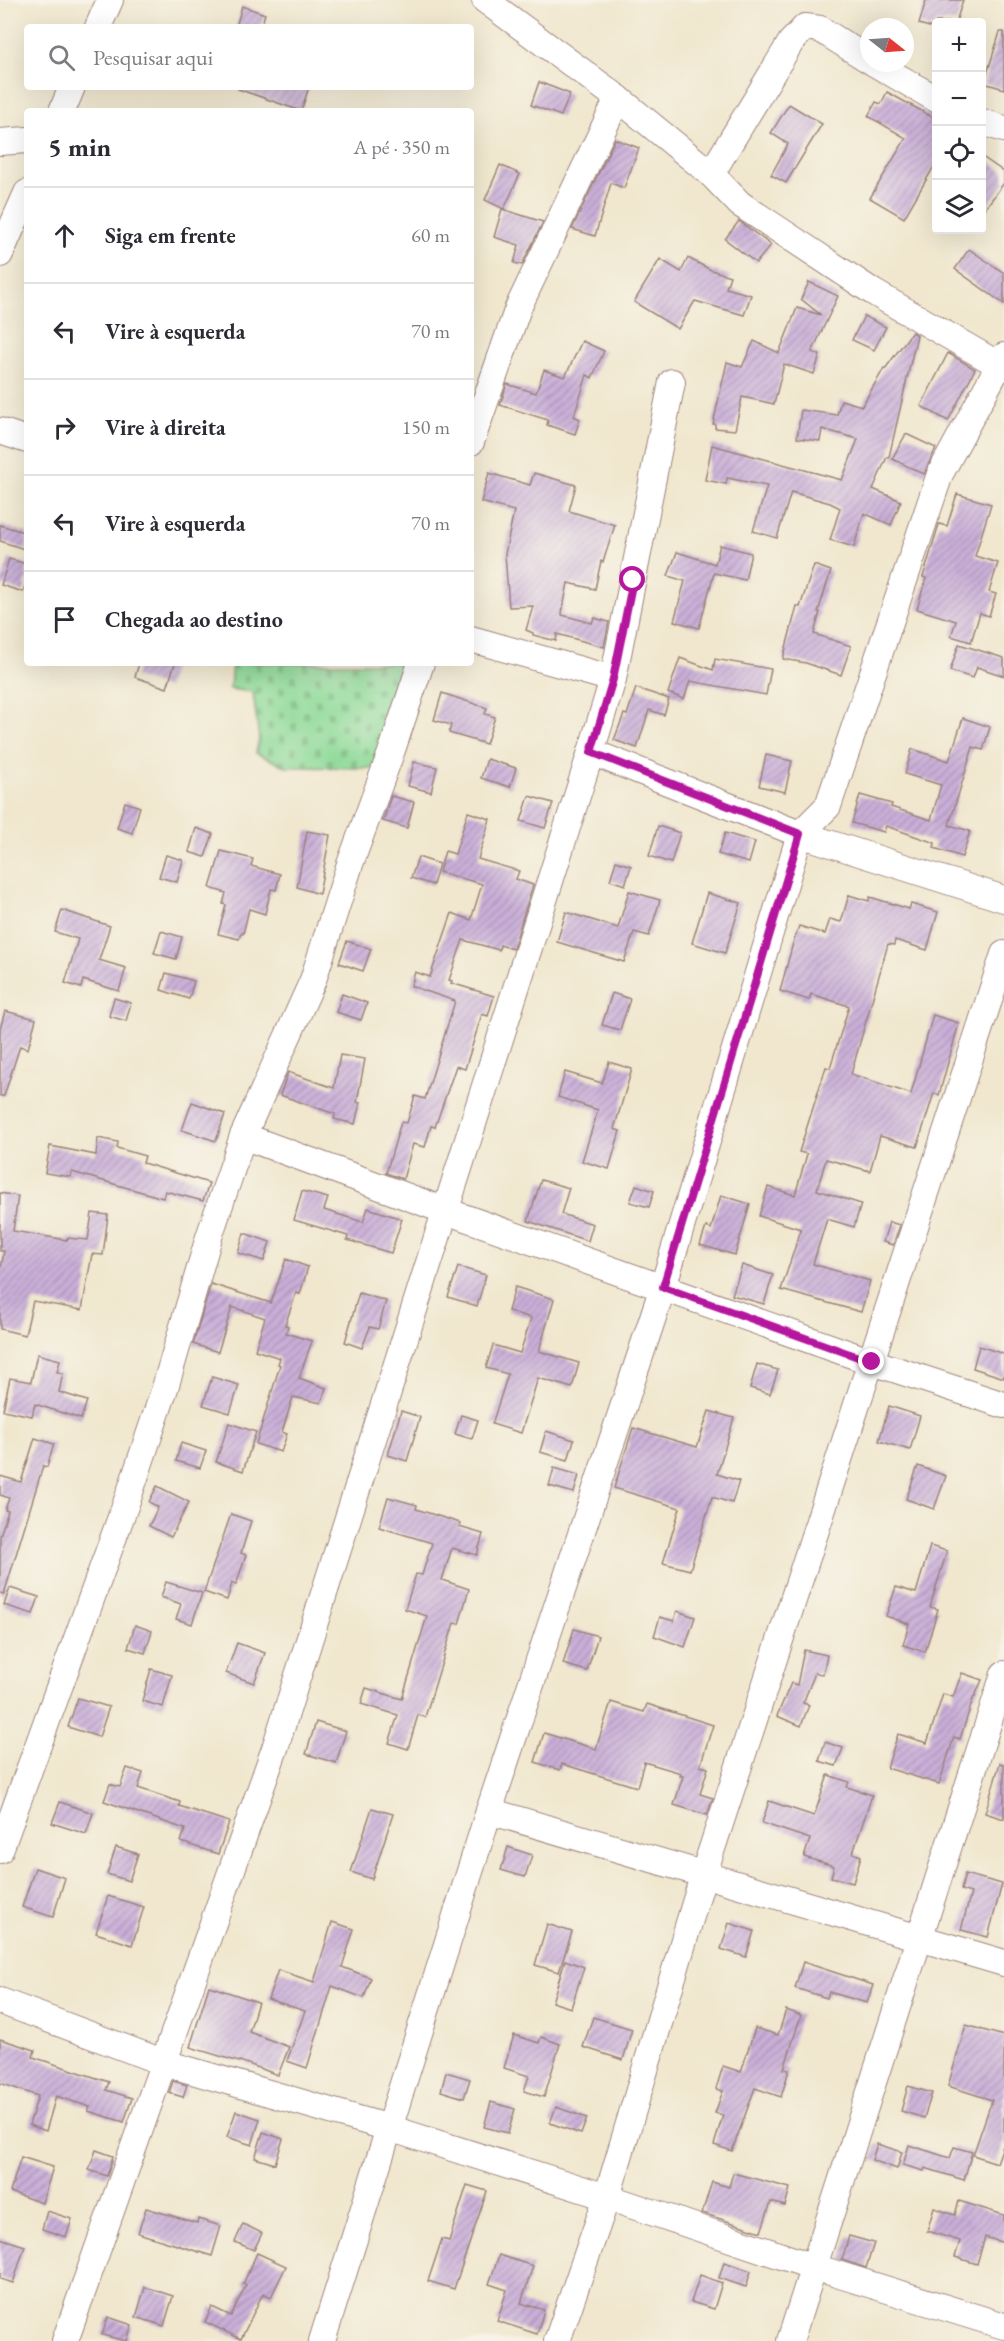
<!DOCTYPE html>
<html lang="pt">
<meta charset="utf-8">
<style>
:root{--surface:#fff;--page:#f7f7f7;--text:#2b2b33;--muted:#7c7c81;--line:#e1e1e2}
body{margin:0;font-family:"EB Garamond",serif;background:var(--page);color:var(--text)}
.controls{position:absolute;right:18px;top:18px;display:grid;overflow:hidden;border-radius:6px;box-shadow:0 6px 24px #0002}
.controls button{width:54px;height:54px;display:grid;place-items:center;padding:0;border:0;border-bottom:2px solid var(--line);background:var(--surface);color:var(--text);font:30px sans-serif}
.compass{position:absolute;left:860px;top:18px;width:54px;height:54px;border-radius:50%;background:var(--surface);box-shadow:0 6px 24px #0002;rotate:107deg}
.stop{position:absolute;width:18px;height:18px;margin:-14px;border:4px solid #b5179e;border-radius:50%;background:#fff}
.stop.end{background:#b5179e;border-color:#fff;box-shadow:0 2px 6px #0008}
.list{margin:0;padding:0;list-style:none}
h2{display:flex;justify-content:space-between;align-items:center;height:78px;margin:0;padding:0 24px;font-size:26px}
h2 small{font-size:20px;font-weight:400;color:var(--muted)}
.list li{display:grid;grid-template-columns:39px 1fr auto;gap:18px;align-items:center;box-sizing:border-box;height:96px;padding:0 24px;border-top:2px solid var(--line)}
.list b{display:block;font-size:22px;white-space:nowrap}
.list em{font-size:20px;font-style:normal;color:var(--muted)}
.icon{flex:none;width:33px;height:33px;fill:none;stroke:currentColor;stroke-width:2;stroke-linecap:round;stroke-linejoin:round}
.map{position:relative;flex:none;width:1004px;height:2341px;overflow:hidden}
.search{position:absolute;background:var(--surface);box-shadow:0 6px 24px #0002;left:24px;top:24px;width:450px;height:66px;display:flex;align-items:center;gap:15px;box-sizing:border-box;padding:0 21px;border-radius:6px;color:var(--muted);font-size:22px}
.panel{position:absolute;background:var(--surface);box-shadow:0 6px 24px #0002;left:24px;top:108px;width:450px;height:558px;border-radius:6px}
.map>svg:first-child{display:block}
.cemetery{fill:url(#cemetery-stones);stroke:#6c7c62;stroke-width:1.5}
.building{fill:url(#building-hatch)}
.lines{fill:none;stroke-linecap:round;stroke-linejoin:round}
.minor-casing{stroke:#9d837c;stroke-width:28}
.minor{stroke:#fff;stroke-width:26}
.route{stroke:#b5179e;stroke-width:8}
</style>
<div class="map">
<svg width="1004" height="2341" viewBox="0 0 1004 2341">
<defs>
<pattern id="cemetery-stones" width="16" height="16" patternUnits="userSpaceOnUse" patternTransform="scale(1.5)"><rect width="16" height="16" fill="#8dda98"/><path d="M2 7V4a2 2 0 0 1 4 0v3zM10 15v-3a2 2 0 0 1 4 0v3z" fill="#7bbb83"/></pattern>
<pattern id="building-hatch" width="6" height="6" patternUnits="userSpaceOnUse" patternTransform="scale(1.5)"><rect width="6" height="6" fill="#cab0d9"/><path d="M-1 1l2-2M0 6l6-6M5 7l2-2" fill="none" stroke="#a68fb0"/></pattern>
</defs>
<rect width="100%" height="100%" fill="#f7f3e8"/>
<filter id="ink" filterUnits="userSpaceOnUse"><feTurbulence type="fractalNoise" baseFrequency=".0167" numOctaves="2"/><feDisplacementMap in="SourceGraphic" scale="12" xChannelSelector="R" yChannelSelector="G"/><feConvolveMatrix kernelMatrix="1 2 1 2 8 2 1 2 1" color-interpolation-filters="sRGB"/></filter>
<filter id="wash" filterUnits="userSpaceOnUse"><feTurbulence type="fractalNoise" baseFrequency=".008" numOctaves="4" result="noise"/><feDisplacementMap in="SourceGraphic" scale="24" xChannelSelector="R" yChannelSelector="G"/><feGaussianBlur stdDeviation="1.35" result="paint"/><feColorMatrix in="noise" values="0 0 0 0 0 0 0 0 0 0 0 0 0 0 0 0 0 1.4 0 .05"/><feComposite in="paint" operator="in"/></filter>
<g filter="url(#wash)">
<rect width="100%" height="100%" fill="#f0e7ce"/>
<path class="cemetery" d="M232,663H413L378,768L287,767L256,753L259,739L253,692L230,689Z"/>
<g id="blocks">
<g class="building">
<path d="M926,0H963L956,22H936V29L919,24Z"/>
<path d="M242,6L265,14L261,27H236Z"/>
<path d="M1000,32H1004V89L984,83Z"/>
<path d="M539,82L570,94L561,116L531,105Z"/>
<path d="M239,87H309L301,111L238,89Z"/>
<path d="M887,92L936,119V163L904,218L870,198L906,138L868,116L876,102L881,104Z"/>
<path d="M789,104L822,124L786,183L771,175L788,144L771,133Z"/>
<path d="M615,139L639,148L624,188L611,183L595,236L572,229Z"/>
<path d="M981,156L1004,172V183L981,214Z"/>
<path d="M500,165L520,174L504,209L485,200Z"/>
<path d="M502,209L543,222L522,265L514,263L519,245L494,237Z"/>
<path d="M739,221L771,245L756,263L725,239Z"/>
<path d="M969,249L1004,273V304L955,269Z"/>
<path d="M688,258L711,270L730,276L726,288L751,295L744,315L695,301L678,329L634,302L660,259L681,272Z"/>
<path d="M809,282L838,296L812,352L820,355L814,374L784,364L774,404L742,397L735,430L715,428V424H713L727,362L742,367L754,341L779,353L797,308L821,315L801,299Z"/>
<path d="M864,316L886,327L874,350L852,340Z"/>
<path d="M912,332L917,335L889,457H887L873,489L901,501L891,525L864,513L854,547L830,540L840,508L830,503L791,492L777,538L753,531L767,486L727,478L726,484L705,480L712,445L842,480L858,439L822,429L820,441L797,438L801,410L837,415L841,400L862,406L884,368L885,369Z"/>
<path d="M582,341L604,351L592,378L587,375L574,416L580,419L575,434L547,425L548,420L500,405L507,384L536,393L544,370L565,377Z"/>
<path d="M948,353L975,369L948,421L921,406Z"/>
<path d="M906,434L936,448L924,474L892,459Z"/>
<path d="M489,473L530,485L534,473L576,485L569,511L615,525L603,562L601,561L595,589L568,583L562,613V615L592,623L594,618L609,622L604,647L557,634L556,641L533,635V633L526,630L533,606L509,607L505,554L514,511L481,502Z"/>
<path d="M957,494L991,504L975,556L998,563L989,592L996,594L989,616L980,613L971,642L951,636L956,621L917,609L926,578L923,577L939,524L947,526Z"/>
<path d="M0,525L27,533V550L0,541Z"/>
<path d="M720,545L751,553L745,580L714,573L699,628L674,621L685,581L668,576L677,552L715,564Z"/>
<path d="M9,559L27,564V580L23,592L1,585Z"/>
<path d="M814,565L831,571L818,612H820L814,634L851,646L841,675L806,663L783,659L797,606L800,607Z"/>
<path d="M959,644L1004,658V676L977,667L973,678L950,671Z"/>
<path d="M680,658L713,670L715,659L771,669L766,695L690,681L684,699L668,693Z"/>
<path d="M139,663H175L167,688L135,677Z"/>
<path d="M636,688L669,699L664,715L649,710L637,748L614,740L624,714L627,715Z"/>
<path d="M442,693L487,708L485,714L495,717L486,744L449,733L451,725L434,720Z"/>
<path d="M963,718L990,727L983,750L973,747L949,825L970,831L962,857L934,848L935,843L886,826L884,832L852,823L860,795L892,804L891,807L931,820L941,785L905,774L912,749L949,761Z"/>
<path d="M766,755L792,761L785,792L759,786Z"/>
<path d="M487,759L516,768L510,787L481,778Z"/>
<path d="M414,762L437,767L431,792L408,786Z"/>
<path d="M391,796L414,802L407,828L383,821Z"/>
<path d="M529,796L553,803L545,828L521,821Z"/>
<path d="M125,802L140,807L132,833L117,828Z"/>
<path d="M468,812L490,819L478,859L519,871L516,879L533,885L513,949L500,945L499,950L463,940L449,980L452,981L451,983L494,996L488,1016L482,1014L465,1069L456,1066L435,1127L431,1126L425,1147L413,1144L403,1179L386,1173L401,1122L407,1123L415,1096L425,1099L455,1001L411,986L415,972L430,977L452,913L471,920L482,884L439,872L445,851L455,854Z"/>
<path d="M658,826L680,833L671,863L649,856Z"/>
<path d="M196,828L213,834L205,857L189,852Z"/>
<path d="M307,831L330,835L319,894L297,887Z"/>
<path d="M725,833L755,842L749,863L718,854Z"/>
<path d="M221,851L253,859L251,866L280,874L276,890L271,889L265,914L249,909L243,934L241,933L239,939L218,934L226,905L223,904L226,893L210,888Z"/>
<path d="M166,855L183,860L177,882L159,877Z"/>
<path d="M418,857L439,864L433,885L411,878Z"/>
<path d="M616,861L631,866L625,885L610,880Z"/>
<path d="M629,891L660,900L649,936L634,932L624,962L557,942L566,912L618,928Z"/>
<path d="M707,893L741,903L725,953L692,943Z"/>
<path d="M849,895L869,901L870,897L909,909L911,904L938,912L927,950L895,940L894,945L888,944L851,1074L911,1094L933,1015L959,1023L939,1095L934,1093L917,1147L880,1136L870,1171L826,1159L817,1190L861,1204L854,1227L827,1219L813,1264L870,1281L861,1312L781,1290L801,1229L759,1216L768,1187L795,1195L807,1154L799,1152L826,1067L830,1068L849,1006L811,994L809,1000L780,991L793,943L799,926L825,934L830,919L841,922Z"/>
<path d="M62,910L110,926L99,960L126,968L119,991L83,980L81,988L65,983L78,939L55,932Z"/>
<path d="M161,931L182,937L176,959L154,953Z"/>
<path d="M347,941L371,949L363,971L339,963Z"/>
<path d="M166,973L194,981L189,999L161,990Z"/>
<path d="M612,993L630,999L620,1030L602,1025Z"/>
<path d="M342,994L367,1003L361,1020L336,1012Z"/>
<path d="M114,998L131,1003L126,1021L109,1016Z"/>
<path d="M5,1011L36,1019L28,1049L20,1046L4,1096H0V1029Z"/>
<path d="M340,1055L365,1059L357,1102L360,1103L355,1124L334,1119L335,1114L280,1095L288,1072L334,1088Z"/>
<path d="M609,1062L632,1069L614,1129L620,1131L609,1169L582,1161L598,1110L558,1097L565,1072L602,1083Z"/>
<path d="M192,1102L225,1114L216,1141L182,1130Z"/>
<path d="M98,1138L118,1142L117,1148L145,1156L143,1163L209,1183L203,1201L165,1191L163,1198L72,1172L71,1177L45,1173L50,1146L96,1155Z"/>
<path d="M541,1180L569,1188L561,1214L593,1224L588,1241L528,1221Z"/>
<path d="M636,1185L654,1191L649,1207L630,1202Z"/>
<path d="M302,1191L328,1198L324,1210L363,1222L368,1208L402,1219L391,1253L347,1240L348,1236L294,1220Z"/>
<path d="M0,1193L18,1196L13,1231L67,1240V1238L88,1240L92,1213L108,1215L103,1255L92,1254L82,1310L33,1301L25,1335L0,1329V1274L4,1251H0Z"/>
<path d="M721,1195L750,1204L735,1255L700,1245L706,1227L711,1229Z"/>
<path d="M889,1222L900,1225L893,1245L883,1242Z"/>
<path d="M244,1233L270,1242L264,1261L238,1253Z"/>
<path d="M286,1259L308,1267L300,1294L296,1293L285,1325L288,1326L286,1333L312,1341L299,1378L326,1388L321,1403L293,1397L282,1432L287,1434L281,1452L256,1444L280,1365L278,1364L280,1358L255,1350L265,1318L232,1307L218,1352L193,1344L211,1284L271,1303Z"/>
<path d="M742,1265L773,1275L764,1304L732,1295Z"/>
<path d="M458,1267L486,1275L477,1306L448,1297Z"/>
<path d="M515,1287L554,1299L539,1351L579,1363L572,1388L538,1378L521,1433L492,1424L508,1374L486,1368L493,1345L520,1353L531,1318L508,1311Z"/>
<path d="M359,1293L386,1301L378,1329L370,1327L362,1348L345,1342Z"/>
<path d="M979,1346L1004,1354V1378L973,1368Z"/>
<path d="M37,1354L60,1360L57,1372L63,1373L59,1392L87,1401L81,1419L35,1404L32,1416L3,1410L10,1378L31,1382Z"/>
<path d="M757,1364L778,1370L770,1394L750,1388Z"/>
<path d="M212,1377L239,1385L230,1413L203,1405Z"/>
<path d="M889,1406L920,1416L910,1450L879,1441Z"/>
<path d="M401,1411L420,1417L407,1461L388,1455Z"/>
<path d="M709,1411L734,1418L717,1474L739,1481L732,1503L712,1497L690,1570L663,1563L680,1508L614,1488L633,1428L697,1447Z"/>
<path d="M461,1415L478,1420L472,1439L455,1434Z"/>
<path d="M229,1423L256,1432L243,1471L216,1462Z"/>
<path d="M546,1431L574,1440L568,1460L540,1452Z"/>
<path d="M35,1438L54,1444L47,1467L43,1466L4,1594L0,1593V1536L8,1511L5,1510L9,1498L0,1495V1476L21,1482Z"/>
<path d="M181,1443L206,1451L200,1468L176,1461Z"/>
<path d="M918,1466L946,1476L934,1509L906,1499Z"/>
<path d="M554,1468L579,1475L574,1493L549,1486Z"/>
<path d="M157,1486L189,1502L171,1537L149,1526L158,1507L149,1502Z"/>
<path d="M388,1497L417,1505L416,1509L460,1523L459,1527L483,1534L477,1555L452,1548L442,1580L469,1589L459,1624L454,1623L425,1717L418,1715L408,1749L389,1743L398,1715L361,1704L366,1688L402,1699L427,1616L405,1609L416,1574L422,1575L432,1543L379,1527Z"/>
<path d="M231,1514L251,1521L241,1553L246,1555L236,1585L232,1583L227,1600L204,1592Z"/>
<path d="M930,1546L947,1551L930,1607L938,1609L925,1652L903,1645L909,1624L886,1616L896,1587L916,1593Z"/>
<path d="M166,1582L202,1593L192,1624L176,1619L181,1604L161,1597Z"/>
<path d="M10,1588L39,1597L33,1614L4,1605Z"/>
<path d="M677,1611L695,1617L685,1647L654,1636L660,1617L674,1621Z"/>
<path d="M135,1625L152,1631L145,1653L128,1648Z"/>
<path d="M574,1629L598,1636L587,1671L563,1664Z"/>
<path d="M237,1643L265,1653L254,1683L226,1673Z"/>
<path d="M804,1650L827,1655L823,1674L815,1673L803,1703L809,1705L801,1726L777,1716L791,1683L797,1685Z"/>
<path d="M151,1669L172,1675L163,1707L142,1701Z"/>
<path d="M962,1673L982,1680L975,1696H974L960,1739L954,1737L939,1784L887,1768L898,1734L927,1743L943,1694L953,1697Z"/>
<path d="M78,1698L109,1707L99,1737L68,1727Z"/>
<path d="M611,1702L644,1712L647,1704L713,1725L700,1766L708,1768L700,1794L713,1798L707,1815L674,1805L683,1776H680L681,1773L644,1762L637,1787L562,1764L560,1770L535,1762L544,1733L596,1749Z"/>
<path d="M316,1722L346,1731L336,1763L306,1754Z"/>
<path d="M825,1742L843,1748L836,1766L819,1761Z"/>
<path d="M1000,1763L1004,1764V1819L985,1813Z"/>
<path d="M127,1768L143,1773L138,1788L180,1802L179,1806L229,1822L218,1854L181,1842L185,1829L104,1801L110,1784L120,1787Z"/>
<path d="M828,1775L849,1782L847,1787L872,1795L853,1853L861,1856L853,1883L831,1877L834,1866L804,1857L810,1839L762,1823L769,1801L814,1816Z"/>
<path d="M60,1802L93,1813L86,1834L52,1823Z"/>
<path d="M372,1808L393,1814L372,1879L351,1872Z"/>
<path d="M116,1847L138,1854L129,1881L107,1874Z"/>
<path d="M508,1847L532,1855L525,1877L501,1870Z"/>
<path d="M35,1868L65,1878L53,1917L22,1907Z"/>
<path d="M965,1874L1002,1884L988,1937L961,1930L971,1893L961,1890Z"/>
<path d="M108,1896L144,1907L132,1945L96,1933Z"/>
<path d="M332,1922L354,1929L342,1967L371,1978L364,1998L332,1986L307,2068L287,2061L305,2011L268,1999L278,1970L314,1982Z"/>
<path d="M729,1923L754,1931L746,1957L721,1949Z"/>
<path d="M547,1924L572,1932L559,1972L535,1965Z"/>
<path d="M565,1960L584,1967L571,2008L552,2002Z"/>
<path d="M803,1962L873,1985L867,2003L829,1992L827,1998L795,1988Z"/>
<path d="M209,1986L258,2002L249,2032L289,2047L278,2075L240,2061L239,2062L190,2047Z"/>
<path d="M786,2010L801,2015L784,2069L789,2070L781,2097L755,2088L732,2151L714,2145L723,2115L715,2113L723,2091L716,2089L723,2066L741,2072L755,2028L778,2035Z"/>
<path d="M593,2017L632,2029L623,2060L583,2047Z"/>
<path d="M966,2025L1004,2036V2143L997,2163L973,2155L992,2100L948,2086Z"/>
<path d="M514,2035L539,2043L541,2037L560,2044L544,2097L524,2091L529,2076L504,2068Z"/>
<path d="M0,2039L35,2050L33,2057L109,2082L106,2090L132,2098L124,2122L88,2111L90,2107L56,2096L46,2131L29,2125L38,2096L0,2083Z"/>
<path d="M446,2072L470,2079L464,2098L441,2091Z"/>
<path d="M173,2081L187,2085L183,2097L169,2093Z"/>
<path d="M908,2086L932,2093L924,2118L901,2111Z"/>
<path d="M491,2102L515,2109L508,2133L484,2127Z"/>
<path d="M556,2107L587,2118L581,2134L550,2123Z"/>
<path d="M236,2111L260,2119L252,2145L227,2137Z"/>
<path d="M263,2132L283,2139L275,2164L255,2158Z"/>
<path d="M877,2144L902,2152L897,2169L872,2160Z"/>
<path d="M909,2145L950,2158L954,2147L972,2152L964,2180L925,2168L924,2171L903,2165Z"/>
<path d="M96,2150L113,2156L107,2176L89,2170Z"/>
<path d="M21,2157L53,2167L42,2203L10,2192Z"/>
<path d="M733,2173L790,2188L785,2206L771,2202L761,2232L702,2213L712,2182L729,2187Z"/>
<path d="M467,2185L487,2191L454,2289L428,2281L442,2239L449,2241Z"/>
<path d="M959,2201L1004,2215V2243L985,2237L977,2264L955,2257L960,2241L927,2231L934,2208L955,2215Z"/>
<path d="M146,2208L197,2223L198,2219L221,2226L212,2256L138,2233Z"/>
<path d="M47,2211L72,2219L66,2237L42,2229Z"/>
<path d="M243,2224L262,2233L254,2250L235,2242Z"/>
<path d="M849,2236L874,2243L866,2268L842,2260Z"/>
<path d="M0,2238L25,2246L13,2283L0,2279Z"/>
<path d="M257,2253L286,2266L271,2297L263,2293L241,2339L205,2322L212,2307L231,2316L246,2285L243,2284Z"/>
<path d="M499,2255L533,2266L521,2303L544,2310L537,2334L497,2321L507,2290L489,2284Z"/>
<path d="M724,2262L751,2271L746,2287L719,2278Z"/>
<path d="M700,2275L722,2283L714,2309L691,2302Z"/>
<path d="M145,2287L173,2296L164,2326L136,2317Z"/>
<path d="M108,2317L132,2325L127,2341L102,2335Z"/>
</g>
</g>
</g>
<g filter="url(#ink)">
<use href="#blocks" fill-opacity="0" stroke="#9d837c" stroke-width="1.5"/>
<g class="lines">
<defs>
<g id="minor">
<path d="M485,0L618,98L711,174L740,204L873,292L1004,368"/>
<path d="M98,27L110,0"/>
<path d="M874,63L936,99"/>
<path d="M62,111L72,87"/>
<path d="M982,122L1004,129"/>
<path d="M0,142L27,140"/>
<path d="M711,174L791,42L805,27L820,29L869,60"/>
<path d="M0,254L27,193"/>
<path d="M0,431L27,440"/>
<path d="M471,442L518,308L618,98"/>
<path d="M471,639L613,679"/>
<path d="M591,752L800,834L1004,899"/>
<path d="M243,1136L446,1211L872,1362L1004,1405"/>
<path d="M489,1811L1004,1963"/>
<path d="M0,1850L129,1495L165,1388L209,1237L243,1136L313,980L350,864L392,750L421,663"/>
<path d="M0,2001L165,2063L389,2128L607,2197L814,2267L1004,2326"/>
<path d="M65,2341L275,1748L591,752L613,679L672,382"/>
<path d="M322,2341L489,1811L663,1287L800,834L828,806L940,474L1004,356"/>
<path d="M557,2341L607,2197L704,1873L1004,954"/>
<path d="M790,2341L1004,1674"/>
</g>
</defs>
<use href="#minor" class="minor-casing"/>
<use href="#minor" class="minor"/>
</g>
</g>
<g class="lines" filter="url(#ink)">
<path class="route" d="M633,580L613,679L591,752L800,834L663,1287L872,1362"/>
</g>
</svg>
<div class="controls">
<button>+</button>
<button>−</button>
<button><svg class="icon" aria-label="locate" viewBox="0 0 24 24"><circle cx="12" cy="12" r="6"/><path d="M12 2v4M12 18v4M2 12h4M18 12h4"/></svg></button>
<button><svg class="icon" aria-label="layers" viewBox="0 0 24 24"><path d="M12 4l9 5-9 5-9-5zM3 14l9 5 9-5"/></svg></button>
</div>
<svg class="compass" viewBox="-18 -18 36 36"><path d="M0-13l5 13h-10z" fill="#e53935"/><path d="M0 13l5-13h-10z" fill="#7c7c81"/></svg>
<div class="stop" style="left:633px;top:580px"></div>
<div class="stop end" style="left:872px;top:1362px"></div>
<div class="search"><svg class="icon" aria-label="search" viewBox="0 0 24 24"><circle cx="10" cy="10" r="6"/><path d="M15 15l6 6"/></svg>Pesquisar aqui</div>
<section class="panel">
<h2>5 min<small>A pé · 350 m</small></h2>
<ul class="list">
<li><svg class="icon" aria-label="ahead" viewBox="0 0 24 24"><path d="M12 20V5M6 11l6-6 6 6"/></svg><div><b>Siga em frente</b></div><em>60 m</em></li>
<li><svg class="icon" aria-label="left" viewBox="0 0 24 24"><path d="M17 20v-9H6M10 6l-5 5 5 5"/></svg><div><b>Vire à esquerda</b></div><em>70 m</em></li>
<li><svg class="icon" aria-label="right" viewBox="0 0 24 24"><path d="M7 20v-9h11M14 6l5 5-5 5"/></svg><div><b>Vire à direita</b></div><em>150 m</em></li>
<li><svg class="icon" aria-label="left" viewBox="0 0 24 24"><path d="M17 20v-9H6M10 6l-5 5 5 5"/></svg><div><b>Vire à esquerda</b></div><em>70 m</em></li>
<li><svg class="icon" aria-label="arrive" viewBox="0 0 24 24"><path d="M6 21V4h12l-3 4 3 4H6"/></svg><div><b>Chegada ao destino</b></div></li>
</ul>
</section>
</div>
